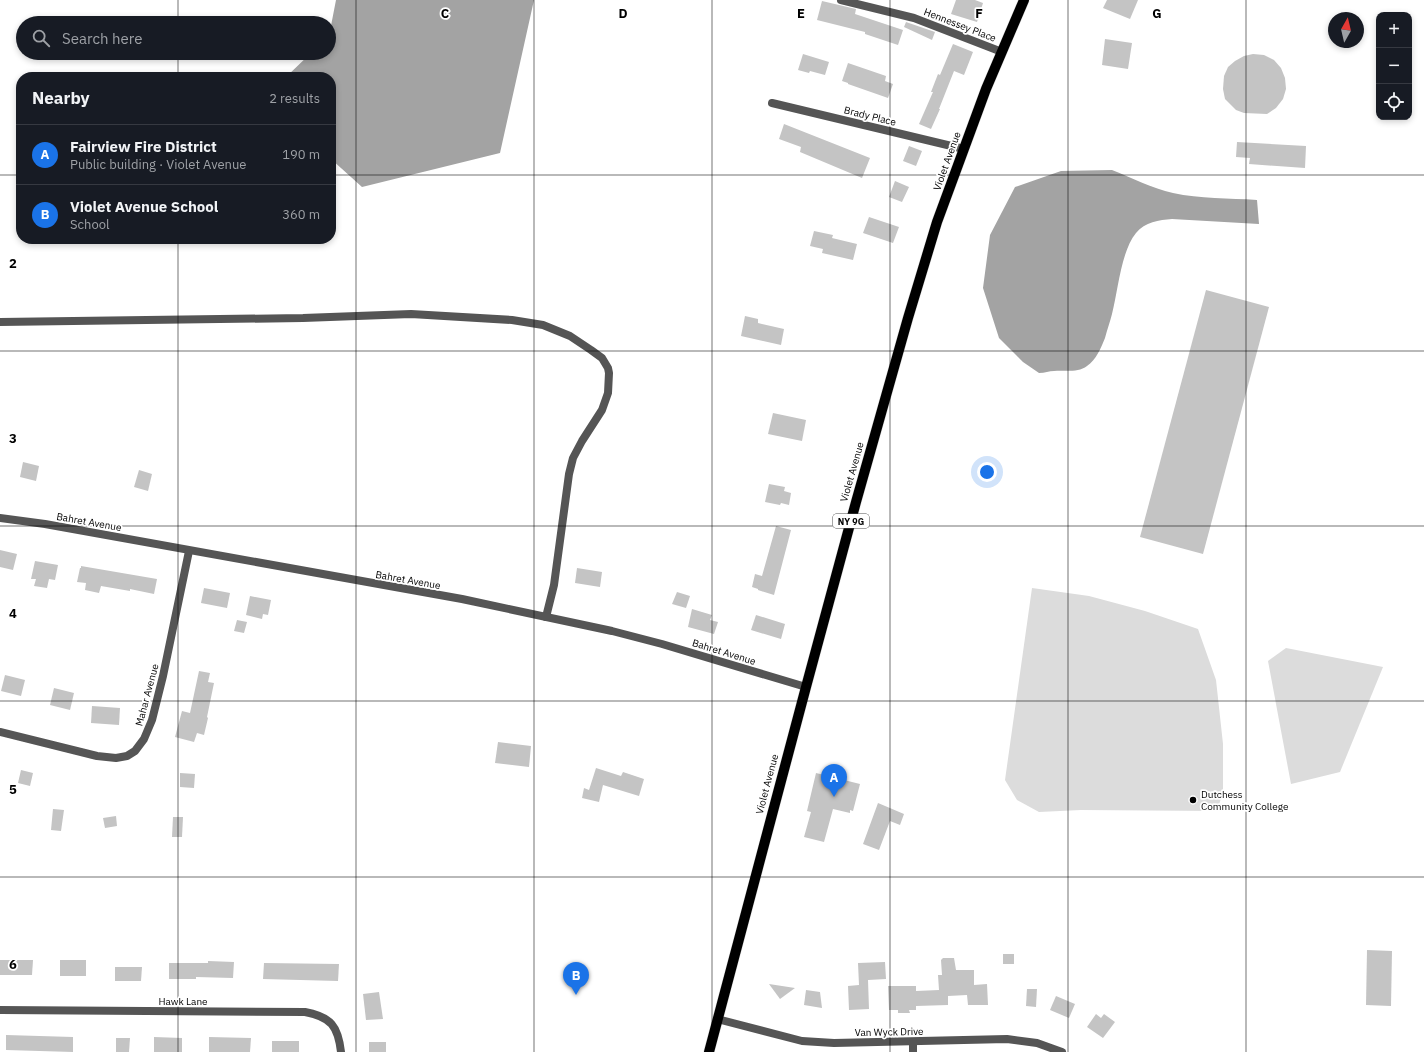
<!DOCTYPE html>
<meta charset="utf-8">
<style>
:root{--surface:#171b24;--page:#242831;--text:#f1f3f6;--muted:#9ea1a6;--line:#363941;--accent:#1a73e8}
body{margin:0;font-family:"IBM Plex Sans",sans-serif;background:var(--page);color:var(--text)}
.controls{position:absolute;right:12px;top:12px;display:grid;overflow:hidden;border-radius:8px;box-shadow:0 2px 6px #0003}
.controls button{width:36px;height:36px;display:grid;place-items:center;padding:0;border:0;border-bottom:1px solid var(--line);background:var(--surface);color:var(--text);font:20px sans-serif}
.compass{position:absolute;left:1328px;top:12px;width:36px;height:36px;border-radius:50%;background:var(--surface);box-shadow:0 2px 6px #0003;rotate:8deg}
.you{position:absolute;left:987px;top:472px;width:14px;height:14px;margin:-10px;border:3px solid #fff;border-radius:50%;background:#1a73e8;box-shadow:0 0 0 6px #1a73e833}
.badge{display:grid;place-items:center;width:26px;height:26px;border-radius:50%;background:var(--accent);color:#fff;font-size:13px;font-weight:700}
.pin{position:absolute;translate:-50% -33px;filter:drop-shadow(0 1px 2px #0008)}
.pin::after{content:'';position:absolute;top:21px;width:14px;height:12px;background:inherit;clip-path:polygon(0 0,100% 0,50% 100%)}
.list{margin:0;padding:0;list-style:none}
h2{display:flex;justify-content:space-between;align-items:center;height:52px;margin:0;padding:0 16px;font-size:17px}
h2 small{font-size:13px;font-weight:400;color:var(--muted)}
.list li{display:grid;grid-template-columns:26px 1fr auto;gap:12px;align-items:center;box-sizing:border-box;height:60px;padding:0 16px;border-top:1px solid var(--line)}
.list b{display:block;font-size:15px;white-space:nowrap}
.list p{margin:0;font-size:13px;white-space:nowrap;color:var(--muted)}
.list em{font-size:13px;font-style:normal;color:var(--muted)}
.icon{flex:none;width:22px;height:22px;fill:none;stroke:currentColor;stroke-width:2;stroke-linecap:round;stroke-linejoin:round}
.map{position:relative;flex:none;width:1424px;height:1052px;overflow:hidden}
.search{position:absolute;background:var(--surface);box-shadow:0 2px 6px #0003;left:16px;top:16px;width:320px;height:44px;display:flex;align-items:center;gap:10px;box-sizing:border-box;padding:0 14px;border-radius:22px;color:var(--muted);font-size:15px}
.panel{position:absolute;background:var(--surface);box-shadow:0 2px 6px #0003;left:16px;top:72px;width:320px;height:172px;border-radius:16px}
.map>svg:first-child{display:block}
.green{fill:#dcdcdc}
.water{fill:#a3a3a3}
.building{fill:#c4c4c4}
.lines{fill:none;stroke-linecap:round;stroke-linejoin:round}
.primary-casing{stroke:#dbdbdb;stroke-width:11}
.street{stroke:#555;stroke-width:8}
.primary{stroke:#000;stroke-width:10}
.grid{fill:none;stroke:#000;stroke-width:1;stroke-opacity:0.55}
.poi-dot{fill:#000;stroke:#fff;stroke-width:1.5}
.labels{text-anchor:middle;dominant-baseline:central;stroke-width:3.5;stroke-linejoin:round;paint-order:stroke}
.shield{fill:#fff;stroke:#4c4c4c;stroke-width:1}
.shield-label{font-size:9px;font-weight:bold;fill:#000}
.street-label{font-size:10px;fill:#000;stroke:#fff}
.poi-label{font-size:10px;fill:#000;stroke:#fff;text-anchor:start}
.grid-label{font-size:13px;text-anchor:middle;font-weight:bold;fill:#000;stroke:#fff;stroke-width:3.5;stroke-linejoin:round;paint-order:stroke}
</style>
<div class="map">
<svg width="1424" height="1052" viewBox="0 0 1424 1052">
<rect width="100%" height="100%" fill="#fff"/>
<g class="green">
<path d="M1032,588L1089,596L1145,611L1198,629L1216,680L1223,744V792L1217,811L1081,810L1039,812L1017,800L1005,780Z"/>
<path d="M1286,648L1383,667L1340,772L1291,784L1268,661Z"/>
</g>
<g class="water">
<path d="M336,0H534L500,153L362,187L331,159V77H286L311,53H329V36Z"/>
<path d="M1112,170C1132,178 1152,188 1173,193C1200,199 1229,198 1257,200L1259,224L1172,219C1159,220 1145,222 1136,233C1121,251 1118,291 1112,314C1110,322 1107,330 1105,338C1101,348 1096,360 1087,366C1078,373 1065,370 1054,371C1049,371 1045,373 1039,373L1023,362L999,338L983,288L990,235L1015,187L1061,171Z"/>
</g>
<g class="building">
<path d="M956,0H975L983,3L977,22L951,14Z"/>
<path d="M1107,0H1138L1130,19L1103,8Z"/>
<path d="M822,1L856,9L855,14L903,30L898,45L865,34V32L817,20Z"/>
<path d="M906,22L935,32L932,40L904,27Z"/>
<path d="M1105,39L1132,43L1128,69L1102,65Z"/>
<path d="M953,44L973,52L964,75L954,71L939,109H940L931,129L919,124L933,92H931L938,74L940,75Z"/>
<path d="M803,54L829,62L825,75L810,71L809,73L798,70Z"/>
<path d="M1253,54L1264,55L1274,60L1281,68L1285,78L1286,89L1283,99L1276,108L1267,114L1244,113L1236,110L1225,99L1223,89L1224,76L1228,67L1235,61L1244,56Z"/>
<path d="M848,63L886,76L885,81L893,84L888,98L848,84V83L842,81Z"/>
<path d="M784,124L870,158L862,178L800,152L801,147L779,139Z"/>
<path d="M1237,142L1306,146L1305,168L1249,164L1250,158L1236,157Z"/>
<path d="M909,146L922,151L916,166L903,161Z"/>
<path d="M895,181L909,187L902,202L889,197Z"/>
<path d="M869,217L899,227L893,243L863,233Z"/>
<path d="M814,231L833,235L832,238L857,244L853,260L822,253L823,249L810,246Z"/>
<path d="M1206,290L1269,307L1203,554L1140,537Z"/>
<path d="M745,316L758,319V323L784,329L781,345L741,336Z"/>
<path d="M773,413L806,420L802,441L768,434Z"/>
<path d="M23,462L39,466L36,481L20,477Z"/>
<path d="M139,470L152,474L148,491L134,487Z"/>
<path d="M769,484L785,487L784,491L791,493L789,505L781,503L780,505L765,502Z"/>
<path d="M776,526L791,530L774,595L758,590V589L752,587L755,574L762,576Z"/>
<path d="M0,550L17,554L13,570L0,567Z"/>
<path d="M35,561L58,565L55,580L49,579L47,588L34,586L36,579H31Z"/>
<path d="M81,566L157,579L154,594L130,589V591L101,586L99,593L85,590L86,583L77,582L80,568H81Z"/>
<path d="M577,568L602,572L600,587L575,583Z"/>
<path d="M204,588L230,593L227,608L201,603Z"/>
<path d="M677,592L690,596L686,608L672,604Z"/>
<path d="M250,596L271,600L268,615L263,614L262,619L246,615Z"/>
<path d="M692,609L712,615L710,620L718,622L714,634L688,627Z"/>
<path d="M756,615L785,624L781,639L751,630Z"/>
<path d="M237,620L247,622L244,633L234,631Z"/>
<path d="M199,671L210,673L208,682L214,683L207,717L208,718L204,735L197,733L194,742L175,737L182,711L190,713Z"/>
<path d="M5,675L25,680L21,696L1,691Z"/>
<path d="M54,688L74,693L70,710L50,705Z"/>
<path d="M92,706L120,708L119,725L91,723Z"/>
<path d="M498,742L531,746L529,767L495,763Z"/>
<path d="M596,768L621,776L623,772L644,779L639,796L603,785L599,802L582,798L584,788L589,790Z"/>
<path d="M21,770L33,773L30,786L18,783Z"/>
<path d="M180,773L195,774L194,788L180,787Z"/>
<path d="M816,773L860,784L853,811L850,810V813L833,809L824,842L804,837L811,812L807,811Z"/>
<path d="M878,803L904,814L900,825L890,821L879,850L863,844Z"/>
<path d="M53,809L64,810L61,831L51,830Z"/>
<path d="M116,816L117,826L105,828L103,818Z"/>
<path d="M173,817H183L182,837H172Z"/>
<path d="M1367,950L1392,951L1391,1006L1366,1005Z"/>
<rect x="1003" y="954" width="11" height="10"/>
<path d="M943,958H954L956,970H974V985L987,984L988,1005H968L967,995L948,996V1005L916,1006V1010H909L910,1013H898V1010H889L888,986H916V991L939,990L938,975H942L941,960Z"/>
<path d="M0,960H33L32,975H0Z"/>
<rect x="60" y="960" width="26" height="16"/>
<path d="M208,961L234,962L233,978L196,977V979H169V963H208Z"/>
<path d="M885,962L886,979L868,980L869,1009L849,1010L848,986L859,985L858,963Z"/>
<path d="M264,963L339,964L338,981L263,979Z"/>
<path d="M115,967H142L141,981H115Z"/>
<path d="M769,984L795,988L780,999Z"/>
<path d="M1027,989H1037L1036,1007L1026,1006Z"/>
<path d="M806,990L820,992L822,1008L804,1005Z"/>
<path d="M379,992L383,1019L366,1020L363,994Z"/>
<path d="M1056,996L1075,1004L1069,1018L1050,1010Z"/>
<path d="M1096,1014L1101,1018L1104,1014L1115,1022L1103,1038L1087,1027Z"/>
<path d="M6,1035L73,1037V1052L6,1050Z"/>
<path d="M154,1037L182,1038V1052H154Z"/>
<path d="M209,1037L251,1038L250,1052H209Z"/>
<path d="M116,1038H130L129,1052H116Z"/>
<rect x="272" y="1041" width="27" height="11"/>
<rect x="369" y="1042" width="17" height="10"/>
</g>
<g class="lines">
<defs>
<path id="primary" d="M709,1052L806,687L856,502L908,318L937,222L986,89L1024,0"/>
</defs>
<use href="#primary" class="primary-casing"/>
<g class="street">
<path d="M841,0L914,18L1002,52"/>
<path d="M772,103L964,149"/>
<path d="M0,322L303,318L411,314L512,320L543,325L570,336L591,350L602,358L608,368L609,373L608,393L602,410L582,441L573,458L569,474L554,585L546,617"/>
<path d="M0,518L45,524L462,599L612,631L662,644L806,687"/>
<path d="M0,732L97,756L116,758L127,756L135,751L144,739L152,720L163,676L189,551"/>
<path d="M0,1010L305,1012C331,1017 338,1026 341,1052"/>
<path d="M717,1019L802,1041L834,1043L1007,1039L1037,1043L1062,1052"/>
<path d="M913,1052V1042"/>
</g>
<use href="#primary" class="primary"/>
</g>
<path class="grid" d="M178,0V23M356,0V1052M534,0V1052M712,0V1052M890,0V1052M1068,0V1052M1246,0V1052M178,53V77M0,175H21M331,175H1424M178,239V1052M0,351H1424M0,526H1424M0,701H1424M0,877H1424"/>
<circle class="poi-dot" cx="1193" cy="800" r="4"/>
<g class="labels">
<rect class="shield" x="833" y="514" width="36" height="14" rx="3"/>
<g class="shield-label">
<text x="851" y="521">NY 9G</text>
</g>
<g class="street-label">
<text transform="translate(960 25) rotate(21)">Hennessey Place</text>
<text transform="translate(870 116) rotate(14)">Brady Place</text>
<text transform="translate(947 161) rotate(-70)">Violet Avenue</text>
<text transform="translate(852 472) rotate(-74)">Violet Avenue</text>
<text transform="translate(89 522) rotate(10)">Bahret Avenue</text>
<text transform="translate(408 580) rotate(10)">Bahret Avenue</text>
<text transform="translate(724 652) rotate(17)">Bahret Avenue</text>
<text transform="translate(147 695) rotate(-75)">Mahar Avenue</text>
<text transform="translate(767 784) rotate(-75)">Violet Avenue</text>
<text x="183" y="1001">Hawk Lane</text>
<text transform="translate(889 1032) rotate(-1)">Van Wyck Drive</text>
</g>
<g class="poi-label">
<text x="1201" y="794">Dutchess<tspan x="1201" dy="12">Community College</tspan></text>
</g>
</g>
<g class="grid-label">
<text x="445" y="18">C</text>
<text x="623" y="18">D</text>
<text x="801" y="18">E</text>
<text x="979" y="18">F</text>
<text x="1157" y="18">G</text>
<text x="13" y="268">2</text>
<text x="13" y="443">3</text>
<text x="13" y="618">4</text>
<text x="13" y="794">5</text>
<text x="13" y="969">6</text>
</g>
</svg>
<div class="controls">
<button>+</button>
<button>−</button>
<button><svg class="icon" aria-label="locate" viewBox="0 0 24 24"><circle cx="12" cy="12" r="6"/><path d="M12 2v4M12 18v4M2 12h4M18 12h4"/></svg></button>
</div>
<svg class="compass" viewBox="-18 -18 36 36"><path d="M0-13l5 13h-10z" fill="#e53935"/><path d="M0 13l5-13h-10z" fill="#9ea1a6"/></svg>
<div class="you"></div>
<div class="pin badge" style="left:834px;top:797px">A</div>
<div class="pin badge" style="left:576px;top:995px">B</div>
<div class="search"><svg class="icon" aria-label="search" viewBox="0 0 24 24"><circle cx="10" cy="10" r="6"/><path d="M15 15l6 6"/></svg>Search here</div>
<section class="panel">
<h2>Nearby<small>2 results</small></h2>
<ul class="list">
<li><span class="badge">A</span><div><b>Fairview Fire District</b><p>Public building · Violet Avenue</p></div><em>190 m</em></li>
<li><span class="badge">B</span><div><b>Violet Avenue School</b><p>School</p></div><em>360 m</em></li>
</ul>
</section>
</div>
